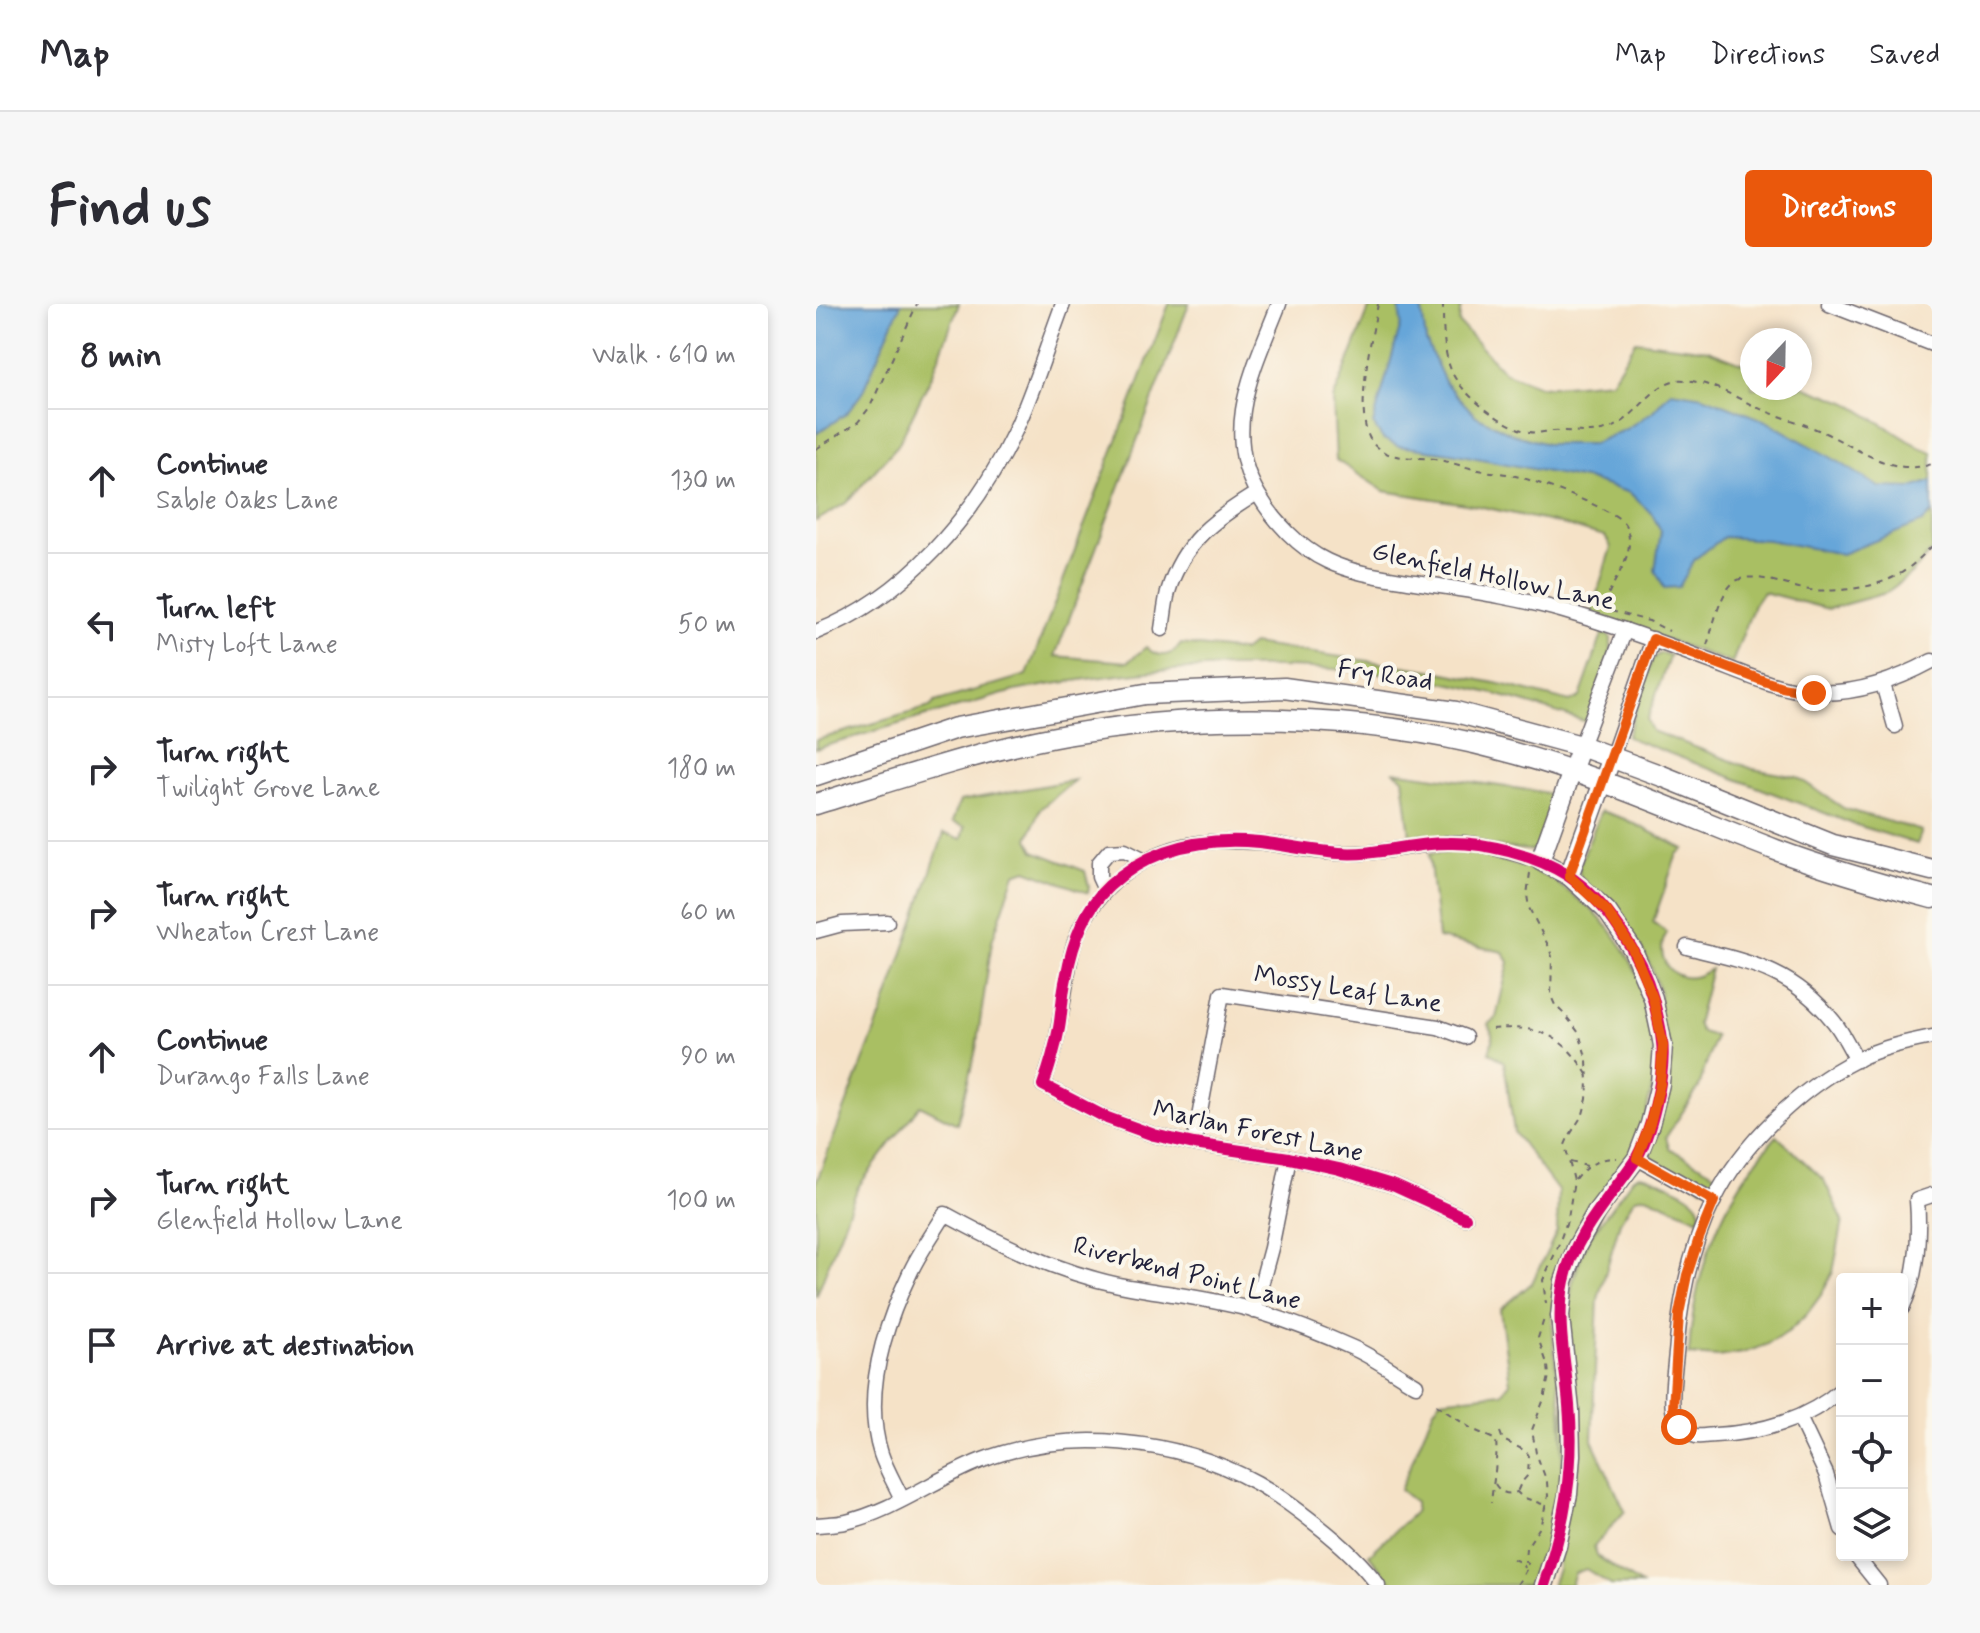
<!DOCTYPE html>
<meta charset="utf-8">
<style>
:root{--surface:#fff;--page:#f7f7f7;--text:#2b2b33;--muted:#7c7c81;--line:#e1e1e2;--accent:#ea580c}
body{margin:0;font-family:Mynerve,sans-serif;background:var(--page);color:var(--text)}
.controls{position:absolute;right:24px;bottom:24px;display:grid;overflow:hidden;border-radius:8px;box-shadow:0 4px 12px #0003}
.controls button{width:72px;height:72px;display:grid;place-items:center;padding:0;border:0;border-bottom:2px solid var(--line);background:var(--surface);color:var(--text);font:40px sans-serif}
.compass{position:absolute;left:924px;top:24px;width:72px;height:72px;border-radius:50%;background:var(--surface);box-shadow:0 4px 12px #0003;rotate:202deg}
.stop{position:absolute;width:24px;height:24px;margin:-18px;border:6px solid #ea580c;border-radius:50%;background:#fff}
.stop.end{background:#ea580c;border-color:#fff;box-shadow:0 2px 8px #0008}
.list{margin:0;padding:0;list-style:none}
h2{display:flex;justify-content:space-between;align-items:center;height:104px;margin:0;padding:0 32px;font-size:34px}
h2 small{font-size:26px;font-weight:400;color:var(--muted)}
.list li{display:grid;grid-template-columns:52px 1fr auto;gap:24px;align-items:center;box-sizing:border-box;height:144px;padding:0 32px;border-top:2px solid var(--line)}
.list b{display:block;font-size:30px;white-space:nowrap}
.list p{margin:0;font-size:26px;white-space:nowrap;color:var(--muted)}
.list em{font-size:26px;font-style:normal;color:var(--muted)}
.icon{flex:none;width:44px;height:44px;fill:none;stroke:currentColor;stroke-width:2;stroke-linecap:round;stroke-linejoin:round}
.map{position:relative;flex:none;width:1116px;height:1281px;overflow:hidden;border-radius:8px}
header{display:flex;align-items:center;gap:48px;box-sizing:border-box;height:112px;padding:0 40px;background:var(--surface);border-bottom:2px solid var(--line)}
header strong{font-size:38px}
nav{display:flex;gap:44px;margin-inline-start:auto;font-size:28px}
.intro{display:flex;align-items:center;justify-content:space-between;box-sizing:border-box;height:192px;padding:0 48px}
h1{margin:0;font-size:56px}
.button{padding:20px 36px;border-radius:8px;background:var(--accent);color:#fff;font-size:28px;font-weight:700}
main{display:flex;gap:48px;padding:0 48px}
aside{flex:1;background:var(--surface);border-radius:8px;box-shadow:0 4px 12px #0003}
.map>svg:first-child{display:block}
.green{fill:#a9bf64;stroke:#667050;stroke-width:2}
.water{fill:#66a6d9;stroke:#44648a;stroke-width:2}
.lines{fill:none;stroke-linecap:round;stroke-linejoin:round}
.minor-casing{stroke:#6c656c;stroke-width:17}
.tertiary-casing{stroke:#6c656c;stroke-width:21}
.secondary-casing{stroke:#6c656c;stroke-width:23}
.path{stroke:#6c656c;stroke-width:2;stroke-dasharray:6 6;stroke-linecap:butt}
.minor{stroke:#fff;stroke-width:14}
.tertiary{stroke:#fff;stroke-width:18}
.secondary{stroke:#fff;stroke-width:20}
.cycleway-casing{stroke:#fbf7ec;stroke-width:17}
.cycleway{stroke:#d6006c;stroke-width:12}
.route{stroke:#ea580c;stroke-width:10}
.labels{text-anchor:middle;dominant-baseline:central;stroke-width:8;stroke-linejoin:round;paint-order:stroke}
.street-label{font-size:26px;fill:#22223b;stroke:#fbf7ec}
</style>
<header>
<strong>Map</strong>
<nav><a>Map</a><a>Directions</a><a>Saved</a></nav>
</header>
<div class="intro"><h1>Find us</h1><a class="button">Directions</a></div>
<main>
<aside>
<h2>8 min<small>Walk · 610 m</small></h2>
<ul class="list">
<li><svg class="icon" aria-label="ahead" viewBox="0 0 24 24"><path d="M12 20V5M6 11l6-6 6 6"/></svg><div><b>Continue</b><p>Sable Oaks Lane</p></div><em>130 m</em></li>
<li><svg class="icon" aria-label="left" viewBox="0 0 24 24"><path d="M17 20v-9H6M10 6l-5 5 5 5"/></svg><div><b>Turn left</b><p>Misty Loft Lane</p></div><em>50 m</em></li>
<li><svg class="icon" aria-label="right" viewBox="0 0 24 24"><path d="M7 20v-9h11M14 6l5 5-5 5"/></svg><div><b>Turn right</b><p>Twilight Grove Lane</p></div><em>180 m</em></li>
<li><svg class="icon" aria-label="right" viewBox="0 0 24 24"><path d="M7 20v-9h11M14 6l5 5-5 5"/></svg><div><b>Turn right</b><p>Wheaton Crest Lane</p></div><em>60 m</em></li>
<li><svg class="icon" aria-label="ahead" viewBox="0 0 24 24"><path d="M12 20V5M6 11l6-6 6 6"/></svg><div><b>Continue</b><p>Durango Falls Lane</p></div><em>90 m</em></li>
<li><svg class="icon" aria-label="right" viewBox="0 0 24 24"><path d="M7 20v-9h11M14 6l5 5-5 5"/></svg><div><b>Turn right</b><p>Glenfield Hollow Lane</p></div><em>100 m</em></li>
<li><svg class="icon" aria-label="arrive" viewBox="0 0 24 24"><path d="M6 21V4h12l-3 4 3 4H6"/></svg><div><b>Arrive at destination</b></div></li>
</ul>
</aside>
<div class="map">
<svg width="1116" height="1281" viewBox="0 0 1116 1281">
<rect width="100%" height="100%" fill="#fbf7ec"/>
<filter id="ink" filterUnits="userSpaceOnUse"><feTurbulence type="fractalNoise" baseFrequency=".0125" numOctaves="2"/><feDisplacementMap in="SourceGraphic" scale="16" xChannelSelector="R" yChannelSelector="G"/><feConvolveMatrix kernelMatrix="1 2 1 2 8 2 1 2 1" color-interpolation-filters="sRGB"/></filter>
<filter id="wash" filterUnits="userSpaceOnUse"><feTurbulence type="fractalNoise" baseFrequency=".006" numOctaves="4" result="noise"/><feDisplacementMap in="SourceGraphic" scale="32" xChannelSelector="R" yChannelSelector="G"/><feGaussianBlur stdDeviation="1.8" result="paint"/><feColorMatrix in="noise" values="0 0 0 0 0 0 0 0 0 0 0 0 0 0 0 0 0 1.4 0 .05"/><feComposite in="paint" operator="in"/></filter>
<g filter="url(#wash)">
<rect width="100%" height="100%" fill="#f5e2c7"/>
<g class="green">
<path d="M0,0H143L117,69L82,141L30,199L0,217Z"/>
<path d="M353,0H373L239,352L312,358L330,343C342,355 356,353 365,340L427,347L436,340L614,366L689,381L754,398L764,393L787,328L795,334V347L771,418C709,398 647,379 583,371C459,356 332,362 209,385C192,388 174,394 157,399C104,413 52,429 0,445V436L114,403L119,398L211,371Z"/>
<path d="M555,0H645L643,19L688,68L726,83L795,77L820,37L892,46L936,63V84H984V81L1032,99L1105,144L1116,148V247L1095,270L1070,289L1012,305L947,288L938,301L916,359L775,309L795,243L789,232L736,218L662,202L568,187L520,156L517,96Z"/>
<path d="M845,349L854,351L831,416L836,427L937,465L981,473L1029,505L1106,527L1101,540L1037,520L811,433L836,356L840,352Z"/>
<path d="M577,467L726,488L744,494L719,547L612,535L611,529L594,532L587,474Z"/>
<path d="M259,476L224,505L212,535L218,547L269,567L273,583L272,589L210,566L199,570L176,637L160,745L141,820L104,801L42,883L0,993V879L70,698L128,529L146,535L149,523L136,518L144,497Z"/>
<path d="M785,507L809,515L868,545L861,550L837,618L851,629C838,648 852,677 877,673C884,672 890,668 895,665L881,720L885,728L899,732L883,783L850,833L853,844L905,873C900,881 895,883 886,883L839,859L835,853L833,847L844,689L836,665L824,641L764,575L763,562Z"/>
<path d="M637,548L665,551L712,564L737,576L775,605L793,624L808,645L821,669L836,719L838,747V774L827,823L736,1012L739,1054L745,1101L747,1151L740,1216L720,1281H578L553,1251L599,1208V1198L584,1186L617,1107L624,1096L686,1089L694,1079L684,1006L716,979L741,927L742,887L698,828L688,758L673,748C677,737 678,730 672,720L680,714L693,658L687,648L622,634L613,550Z"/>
<path d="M961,832L1008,876L1027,917L1017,968L1005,991L990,1011L972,1028L950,1041L927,1049L902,1053L873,1051C877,969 905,893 961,832Z"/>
<path d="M823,871C836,872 878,890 883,902C886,908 885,909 883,915L830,892L819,894L804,918L782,995L776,1136L809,1207L778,1242L781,1252L825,1281H795L770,1265L759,1269L755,1281H736L742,1265L751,1023L756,980L765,953L774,933L817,874Z"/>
</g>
<g class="water">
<path d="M0,0H85L46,89L31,109L0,130Z"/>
<path d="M583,0H605L610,37L630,80L660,112L696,130L731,140H776L810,125L836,108L855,87L887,92L950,117L1023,158L1063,183L1096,184L1116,177V209L1107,218L1026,250L952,236L908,233L879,255L863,283L848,284L839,266L845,227L836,210L814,189L773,176L635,149L582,142L567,135L557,120L585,20Z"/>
</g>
</g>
<g filter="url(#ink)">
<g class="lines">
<defs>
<g id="minor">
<path d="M463,0C439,62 404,126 442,190C458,217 483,244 511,257C538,270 569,273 599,278C648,286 700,293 748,307C796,321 844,338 891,356C924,368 959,385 995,388C1038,392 1079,377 1116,357"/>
<path d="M1013,0L1116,40"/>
<path d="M346,325C348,313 349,300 352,288C367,237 399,215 441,189"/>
<path d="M0,328C89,293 159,212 199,127C218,86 231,42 247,0"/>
<path d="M1067,380L1079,422"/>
<path d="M765,442L809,326"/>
<path d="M796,453L837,335"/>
<path d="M289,586L283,573V559L293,547L309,546L329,556"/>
<path d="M0,627L26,620L71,618"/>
<path d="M871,643C932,658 976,665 1018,718C1027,729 1033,743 1041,756"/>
<path d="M378,840L406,690L622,723L649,733"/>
<path d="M821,854L898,897"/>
<path d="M649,914L579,882L523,865L473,854L378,840L338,831L291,814L227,781C234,761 240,742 243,722C248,696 250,670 257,644C272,591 315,555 368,542C391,536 417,537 441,538C469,540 497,549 525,549C560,551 594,541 628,539C661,536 693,548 724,557"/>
<path d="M1086,1004C1102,970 1104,933 1101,896L1116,891"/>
<path d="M438,1007L455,944L473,854"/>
<path d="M1026,1085C992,1116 944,1129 899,1131C893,1131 885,1133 880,1132C874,1131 868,1125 863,1123C861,1117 858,1111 857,1105C854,1091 860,1055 861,1038C865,990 876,940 898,896C926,840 984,784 1040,756C1063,744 1091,738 1116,733"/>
<path d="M983,1113L1010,1170L1026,1225"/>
<path d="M86,1195C79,1180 70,1165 65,1150C46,1090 68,1023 94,969C103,949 117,930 129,910C184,940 241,968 303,981C349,990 396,994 440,1007C473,1017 506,1030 537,1044C559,1054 579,1069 600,1081"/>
<path d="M0,1221C10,1220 21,1220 30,1218C77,1207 119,1175 164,1157C251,1123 360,1134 441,1179C462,1191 482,1206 501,1221C524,1239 545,1258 562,1281"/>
<path d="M1039,1251L1063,1281"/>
</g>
<g id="tertiary">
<path d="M753,572L796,453"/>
<path d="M728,1281L741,1242L752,1190L755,1151L754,1106L744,1012L748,977L760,944L780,908L821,854L834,820L844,780L847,741L837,694L817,646L791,607L753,572L724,557L765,442"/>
</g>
<g id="secondary">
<path d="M0,471L140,424L329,390L468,384L640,408L765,442L846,472L1017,541L1116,566"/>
<path d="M0,500C82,475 165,446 250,431C388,407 546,410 682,445C778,469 868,511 960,546C1011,565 1063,580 1116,594"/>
</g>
</defs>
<use href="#minor" class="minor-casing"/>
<use href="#tertiary" class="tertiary-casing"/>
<use href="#secondary" class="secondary-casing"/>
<g class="path">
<path d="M562,0C556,31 539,105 553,133C557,142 566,149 576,151C589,155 605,153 618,155C631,157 642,161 654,164C668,168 682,168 696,171C715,175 798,205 808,219C811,223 813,231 813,236C814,260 793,281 787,304"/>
<path d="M627,0C627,21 627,46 635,66C644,90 689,124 714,128C722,130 730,127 738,127C757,126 774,131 793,125C819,116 835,80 861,76C868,75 877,77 885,79C909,85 929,99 952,108C971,115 990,120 1009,129C1042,144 1077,173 1116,160"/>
<path d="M0,145L42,118L54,103L101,0"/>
<path d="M795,307L833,317L853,327"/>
<path d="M891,341C897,324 903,291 917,279C935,264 972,284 994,286C1021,288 1053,285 1078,273C1093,266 1105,253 1116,242"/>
<path d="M714,569L711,591L713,604L733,643L736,653L735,692L739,701L750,712L763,729L771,756L772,778L771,795L767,810L752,834L749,841L758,877L752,914L741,945L727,976L730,1000"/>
<path d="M676,725C723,721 747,730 772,772"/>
<path d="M754,858L771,862"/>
<path d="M759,876C768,863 784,853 801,854"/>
<path d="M620,1101L656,1125L680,1136C682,1156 677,1178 675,1199"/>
<path d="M684,1128L687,1136L710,1147L713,1152L712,1171L705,1179L701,1188"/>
<path d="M679,1180C684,1188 691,1192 701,1188L706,1193L729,1201"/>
<path d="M697,1255L706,1259L708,1264"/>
<path d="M701,1281L713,1261L709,1257L710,1244L724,1223L732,1192L731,1178L720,1149L716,1126L728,1095L733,1072L732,1062L722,1034L728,1015"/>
</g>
<use href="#minor" class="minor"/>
<use href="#tertiary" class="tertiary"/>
<use href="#secondary" class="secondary"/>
<defs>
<path id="cycleway" d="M649,914L579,882L523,865L473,854L378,840L338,831L291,814L227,781C234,762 239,744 243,724C246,708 246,690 250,674C256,641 268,605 293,582C334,544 388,533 443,538C469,541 496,547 523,549C559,552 595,539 632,539C670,538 719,551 751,571C790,596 825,651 837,695C841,709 845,724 846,738C850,768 835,833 818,858C792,896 758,931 748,977C739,1017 750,1061 753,1101C759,1164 748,1222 728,1281"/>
</defs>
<use href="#cycleway" class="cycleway-casing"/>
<use href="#cycleway" class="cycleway"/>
</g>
</g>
<g class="lines" filter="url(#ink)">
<path class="route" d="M863,1123L857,1104L863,1010L871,971L883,934L898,897L821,854L834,820L844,780L847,741L837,694L817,646L791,607L753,572L837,335L948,377L966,383L998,389"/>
</g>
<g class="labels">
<g class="street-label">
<text transform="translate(677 273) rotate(12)">Glenfield Hollow Lane</text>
<text transform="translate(569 372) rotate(8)">Fry Road</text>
<text transform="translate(532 686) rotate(9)">Mossy Leaf Lane</text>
<text transform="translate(442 828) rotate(12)">Marlan Forest Lane</text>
<text transform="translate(371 970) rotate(14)">Riverbend Point Lane</text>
</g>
</g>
</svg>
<div class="controls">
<button>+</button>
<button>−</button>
<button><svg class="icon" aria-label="locate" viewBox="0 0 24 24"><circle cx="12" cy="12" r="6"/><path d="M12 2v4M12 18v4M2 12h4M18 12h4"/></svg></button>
<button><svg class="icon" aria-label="layers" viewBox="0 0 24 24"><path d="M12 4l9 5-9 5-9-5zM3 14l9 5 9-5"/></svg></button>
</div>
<svg class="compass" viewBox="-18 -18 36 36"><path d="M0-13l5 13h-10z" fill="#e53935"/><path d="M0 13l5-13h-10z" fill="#7c7c81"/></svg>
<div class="stop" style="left:863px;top:1123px"></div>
<div class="stop end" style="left:998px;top:389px"></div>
</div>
</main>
